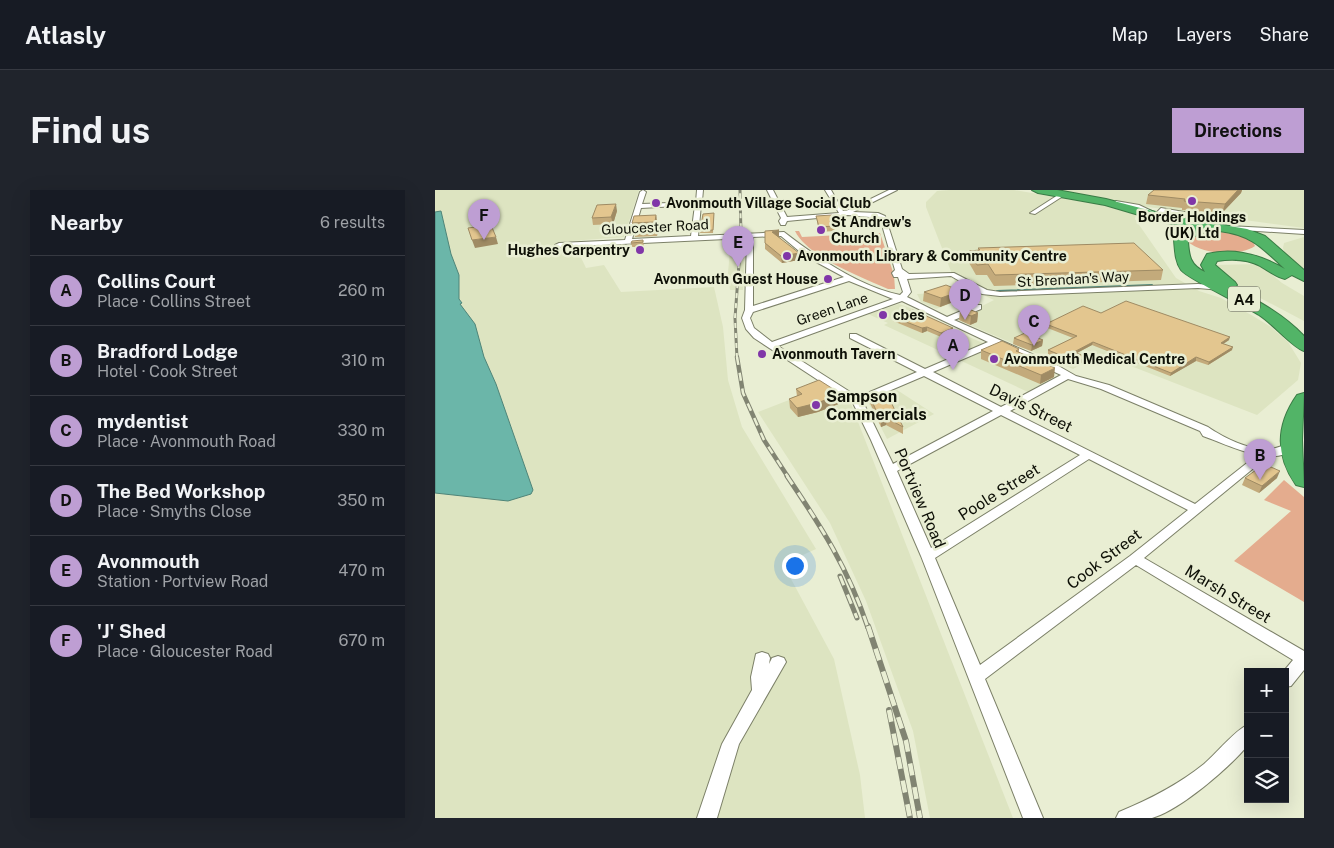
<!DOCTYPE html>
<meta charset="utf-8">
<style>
:root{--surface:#171b24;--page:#20242c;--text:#f1f3f6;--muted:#9ea1a6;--line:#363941;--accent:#be9ed3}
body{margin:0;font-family:"Public Sans",sans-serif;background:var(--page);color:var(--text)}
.controls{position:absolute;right:15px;bottom:15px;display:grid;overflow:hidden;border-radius:0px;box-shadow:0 5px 20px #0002}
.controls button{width:45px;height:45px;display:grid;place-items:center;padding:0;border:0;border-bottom:1px solid var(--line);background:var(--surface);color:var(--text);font:25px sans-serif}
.you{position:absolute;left:359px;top:375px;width:18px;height:18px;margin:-12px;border:4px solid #fff;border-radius:50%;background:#1a73e8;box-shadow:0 0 0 8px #1a73e833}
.badge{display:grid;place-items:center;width:32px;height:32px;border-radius:50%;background:var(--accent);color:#111;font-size:16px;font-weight:700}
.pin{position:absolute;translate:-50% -41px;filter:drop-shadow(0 1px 2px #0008)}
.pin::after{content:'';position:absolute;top:26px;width:18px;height:15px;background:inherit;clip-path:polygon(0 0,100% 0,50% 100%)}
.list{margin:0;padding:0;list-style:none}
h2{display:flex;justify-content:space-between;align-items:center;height:65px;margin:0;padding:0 20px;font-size:21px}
h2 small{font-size:16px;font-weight:400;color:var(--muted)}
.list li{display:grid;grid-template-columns:32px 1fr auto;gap:15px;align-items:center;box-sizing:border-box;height:70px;padding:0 20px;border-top:1px solid var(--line)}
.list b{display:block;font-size:19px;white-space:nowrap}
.list p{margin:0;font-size:16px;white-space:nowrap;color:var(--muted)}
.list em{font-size:16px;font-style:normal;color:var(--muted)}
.icon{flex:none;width:28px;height:28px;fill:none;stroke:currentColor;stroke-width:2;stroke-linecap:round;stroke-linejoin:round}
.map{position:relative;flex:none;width:869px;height:628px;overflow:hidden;border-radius:0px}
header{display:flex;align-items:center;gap:30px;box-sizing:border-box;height:70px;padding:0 25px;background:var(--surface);border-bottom:1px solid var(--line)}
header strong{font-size:24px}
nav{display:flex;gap:28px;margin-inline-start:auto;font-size:18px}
.intro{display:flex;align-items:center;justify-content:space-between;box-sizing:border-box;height:120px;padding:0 30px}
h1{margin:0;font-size:35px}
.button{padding:12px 22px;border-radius:0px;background:var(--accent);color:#111;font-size:18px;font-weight:700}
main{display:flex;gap:30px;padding:0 30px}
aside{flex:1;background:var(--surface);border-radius:0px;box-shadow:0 5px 20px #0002}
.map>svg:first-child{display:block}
.built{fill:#dde4c1}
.green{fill:#e4ac8e}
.water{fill:#6bb6a9;stroke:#4f8478}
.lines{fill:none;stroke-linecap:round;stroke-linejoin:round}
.stream{stroke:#4f8478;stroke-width:2}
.street-casing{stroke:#7c8068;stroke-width:2}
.highway-casing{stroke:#3a7b45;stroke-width:2}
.street{fill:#fff;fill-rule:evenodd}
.highway{fill:#52b467;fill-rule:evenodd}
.rail-far3-casing{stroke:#818472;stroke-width:3}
.rail-far2-casing{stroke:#818472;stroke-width:4.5}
.rail-far1-casing{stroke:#818472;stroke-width:5}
.rail-casing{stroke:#818472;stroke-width:6}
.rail-far3{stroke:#e9eed3;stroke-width:2;stroke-dasharray:5;stroke-linecap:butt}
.rail-far2{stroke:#e9eed3;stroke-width:2.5;stroke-dasharray:8;stroke-linecap:butt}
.rail-far1{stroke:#e9eed3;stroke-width:3;stroke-dasharray:10;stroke-linecap:butt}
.rail{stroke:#e9eed3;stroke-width:4.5;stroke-dasharray:12;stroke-linecap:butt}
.wall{fill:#c3aa7b}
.shaded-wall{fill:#9f8b64}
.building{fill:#e3c68f;stroke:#9f8b64}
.poi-dot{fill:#8036a8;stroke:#e9eed3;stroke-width:2}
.labels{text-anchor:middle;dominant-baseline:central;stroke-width:5;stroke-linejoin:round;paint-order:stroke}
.far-poi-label{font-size:14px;font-weight:bold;fill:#0e1007;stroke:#e9eed3;text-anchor:start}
.far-street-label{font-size:14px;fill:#0e1007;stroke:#e9eed3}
.shield{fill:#e9eed3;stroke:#505344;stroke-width:1}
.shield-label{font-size:15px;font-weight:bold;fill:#0e1007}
.poi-label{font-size:16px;font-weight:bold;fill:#0e1007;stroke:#e9eed3;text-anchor:start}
.street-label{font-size:16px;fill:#0e1007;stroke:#e9eed3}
</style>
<header>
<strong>Atlasly</strong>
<nav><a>Map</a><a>Layers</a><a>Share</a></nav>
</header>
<div class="intro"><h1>Find us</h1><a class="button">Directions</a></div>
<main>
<aside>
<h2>Nearby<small>6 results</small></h2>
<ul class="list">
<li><span class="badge">A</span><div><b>Collins Court</b><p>Place · Collins Street</p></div><em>260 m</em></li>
<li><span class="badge">B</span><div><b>Bradford Lodge</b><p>Hotel · Cook Street</p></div><em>310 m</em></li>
<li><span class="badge">C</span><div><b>mydentist</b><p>Place · Avonmouth Road</p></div><em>330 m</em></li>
<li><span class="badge">D</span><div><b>The Bed Workshop</b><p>Place · Smyths Close</p></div><em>350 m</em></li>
<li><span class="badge">E</span><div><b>Avonmouth</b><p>Station · Portview Road</p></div><em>470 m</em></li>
<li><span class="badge">F</span><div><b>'J' Shed</b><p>Place · Gloucester Road</p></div><em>670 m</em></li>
</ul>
</aside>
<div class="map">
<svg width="869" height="628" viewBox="0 0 869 628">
<rect width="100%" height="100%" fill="#e9eed3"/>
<g class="built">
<path d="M0,0H204L189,47L122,52L120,58L141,57L151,78L169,75L186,102L279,97L288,137L293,190L307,237L381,359L348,374L399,469L425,585L430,628H0Z"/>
<path d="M514,0H579L666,15L701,25L700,29L741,88L764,101L786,108L818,126L836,137L853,152L866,173L863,190L822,225L665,164L638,179L521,129L559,110L544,103L501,119L486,112L482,104L524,102L491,17V12L502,1Z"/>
<path d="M620,0H869V38L713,17Z"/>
<path d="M311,47L308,100H295L293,83L296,48Z"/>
<path d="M869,47V80L850,64L848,58L849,53Z"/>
<path d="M824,74L847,93L869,106V131L793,91L780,75Z"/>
<path d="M464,114L490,123L495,130L615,182L619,188L593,202L449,135L453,133L433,124Z"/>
<path d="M390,196L416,214L578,628H495L478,541L431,411L395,333L323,222Z"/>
<path d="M462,200L499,224L452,249L433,212Z"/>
</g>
<g class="green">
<path d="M360,41H364L367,47L445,43L459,85L460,99H453C426,87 373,67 360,41Z"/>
<path d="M771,41L797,43L817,50L820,56C804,67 767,65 752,51L758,44Z"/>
<path d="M849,290L869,307V412L799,371L856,321L829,310Z"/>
</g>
<path class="water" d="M6,21L16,64L24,85V109L27,113L25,114L40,134L49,167L61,194L98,300L96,304L73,311L0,303V22Z"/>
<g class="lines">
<path class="stream" d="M562,101L717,95"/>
<defs>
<g id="street">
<path d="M208,0L211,2L207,14L261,12L262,0H268L267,11H294L292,14L266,15L263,46L349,42C381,67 425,97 465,105L468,102L463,87H459L457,83L460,80L445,28L413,25L352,31L350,35H346L344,31L346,28L332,0H338L352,27L404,23L390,0H396L408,21H411L454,0H462L418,22L443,23L450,26L467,79L474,84L519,83L552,100L565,102L763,94L789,96V100H786L763,98L565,106L547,104L516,86L472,89L476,102L472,107L512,127L540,115H546V119L519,130L620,174L641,186L674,195L773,237C789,248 815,261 836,259C844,258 851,253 859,255L861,257C839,280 792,254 768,246L765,241L666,199L633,189L575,221L760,314L812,273H820L822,275L820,277L709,368L869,461V480L856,496L850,497V482H848L858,470L701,375L550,489L608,628H588L486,366L436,250L418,213L319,148L311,139L307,128L310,120L312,48L124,57L120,55L124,53L190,50L205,2ZM260,15L256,46L197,49L206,18ZM346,46L370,66L409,87L318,116V47ZM414,91L458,109L337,152L319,138L315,128L318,122ZM467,111L553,152L490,179L421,144H415V148L482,182L423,207L343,156ZM561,155L626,185L566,217L498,182ZM489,186L558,221L458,274L428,212ZM566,225L645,265L496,358L462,281ZM654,269L753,320L695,366L545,475L500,368Z"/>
<path d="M623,5L628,6L600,24L595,23Z"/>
<path d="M681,11L704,15L721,23L726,18L800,31L797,33L736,23L727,25L722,28L700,18L679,14Z"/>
<path d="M794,36L869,40V44L792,39V37Z"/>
<path d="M327,462L333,464L335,468L334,474L337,468L343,466L349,468L351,472L304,554L282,628H262L287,554L317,500L316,487L321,464Z"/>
<path d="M813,535V555C794,578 745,620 717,628C706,628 692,628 681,628L684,622C715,609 743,595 769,574C780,565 802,538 813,535Z"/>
</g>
<g id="highway">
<path d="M597,0H622L671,9L736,26L812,39L830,46L869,80V91L857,85L850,89C841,87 834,81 825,76C812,69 796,69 782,71L780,75L800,92L802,95L799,98C825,112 849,125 869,146V161C858,158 837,133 824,125C810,116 753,89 746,80C740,71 740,61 739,50L748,41L756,37L731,33L670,15L603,3ZM784,41C817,45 827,58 850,79C826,65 799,57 772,64L766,75L770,82C755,75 754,66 753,51L765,43Z"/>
<path d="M869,203L867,250L869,297L861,295C840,265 841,235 862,205Z"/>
</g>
</defs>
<use href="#street" class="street-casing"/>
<use href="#highway" class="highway-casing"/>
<use href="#street" class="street"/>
<use href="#highway" class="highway"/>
<defs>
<path id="rail-far3" d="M302,168L300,128L306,46L305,0"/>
<path id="rail-far2" d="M302,167L308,203L329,250L353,287"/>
<g id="rail-far1">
<path d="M352,286C387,338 413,378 433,438"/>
<path d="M405,386L422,428"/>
</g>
<g id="rail">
<path d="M433,436L471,551L485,628"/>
<path d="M454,520L475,628"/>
</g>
</defs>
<use href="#rail-far3" class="rail-far3-casing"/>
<use href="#rail-far2" class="rail-far2-casing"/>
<use href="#rail-far1" class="rail-far1-casing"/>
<use href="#rail" class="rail-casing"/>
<use href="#rail-far3" class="rail-far3"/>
<use href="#rail-far2" class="rail-far2"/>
<use href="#rail-far1" class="rail-far1"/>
<use href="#rail" class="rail"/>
</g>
<g class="wall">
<path d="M719,0H807L806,3L787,23L747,20V18L711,14L713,5Z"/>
<path d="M182,21L178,34L158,35L157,28Z"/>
<path d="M279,23L278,43H265V41Z"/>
<path d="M221,25L223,39L222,46L200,47L197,33Z"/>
<path d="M381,26L400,36V41L384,42L382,31Z"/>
<path d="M344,40V47L364,70L347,73L330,59V53Z"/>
<path d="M208,50L209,57H197L196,53Z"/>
<path d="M543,58L728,80L726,90L559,96L552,85H541L533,71L534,61H543Z"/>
<path d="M526,101V109L505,117L488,111L489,102Z"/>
<path d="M525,121L543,123L542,132L535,135L524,130Z"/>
<path d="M666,123L794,150L788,154L797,160L773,175L761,171L735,186L657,155L642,163L651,171L641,175L613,164V160L638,148L610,137L611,134Z"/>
<path d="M458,127L517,142L506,147L492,141L487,143L458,131Z"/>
<path d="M579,148L608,150L607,156L596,161L578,154Z"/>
<path d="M584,159V162L619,187L605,194L546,169V160Z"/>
<path d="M361,199L406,213L383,222L363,227L355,218L354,209L362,206Z"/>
<path d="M434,205L449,211L468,237V244L451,235L446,237L434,211Z"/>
<path d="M810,288H842L824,303L807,295Z"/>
</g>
<g class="shaded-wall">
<path d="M803,0H807L806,3L787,23L790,14Z"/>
<path d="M181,14L182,21L178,34L176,27Z"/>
<path d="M221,25L223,39L222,46L220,32Z"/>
<path d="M344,40V47L337,49V42Z"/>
<path d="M61,47L63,54L40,58L37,50Z"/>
<path d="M364,63V70L347,73L346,66Z"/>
<path d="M526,101V109L505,117L506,108Z"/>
<path d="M543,123L542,132L535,135L536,126Z"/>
<path d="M492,137V141L487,143V138Z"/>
<path d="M518,138L517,142L506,147V143Z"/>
<path d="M795,147L794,150L785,156L786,153Z"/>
<path d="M608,150L607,156L596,161L597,155Z"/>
<path d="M658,152L657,155L638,165L639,162Z"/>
<path d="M798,157L797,160L773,175L774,172Z"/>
<path d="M651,167V171L641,175L642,172Z"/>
<path d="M761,167V171L735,186L736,183Z"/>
<path d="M620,178L619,187L605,194L606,185Z"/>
<path d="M406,204V213L383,222L363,227L362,218Z"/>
<path d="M452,228L451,235L446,237V231Z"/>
<path d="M845,281L842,288L824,303L827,296Z"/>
</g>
<g class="building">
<path d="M719,0H803L790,14L749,11L750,9L713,5Z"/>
<path d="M181,14L176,27L157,28L162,15Z"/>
<path d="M279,23L278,40L265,41L268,24Z"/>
<path d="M221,25L220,32L197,33L199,26Z"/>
<path d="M397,25L400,36L384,37L381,26Z"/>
<path d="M56,35L61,47L37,50L33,38Z"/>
<path d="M344,40L337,42L364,63L346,66L330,53V41Z"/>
<path d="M208,50V52L196,53L197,51Z"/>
<path d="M699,53L728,80L560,85L553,74L542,75L534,61L545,60L543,58Z"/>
<path d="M511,95L526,101L506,108L489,102Z"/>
<path d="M691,111L795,147L786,153L798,157L774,172L761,167L736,183L658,152L639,162L651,167L642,172L613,160L642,146L611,134L648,116L666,123Z"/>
<path d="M532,118L543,123L536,126L525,121Z"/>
<path d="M478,120L518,138L506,143L492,137L487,138L458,127Z"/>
<path d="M590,143L608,150L597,155L579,148Z"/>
<path d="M567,151L584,159L581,161L620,178L606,185L546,160Z"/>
<path d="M384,190L406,204L382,213L362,218L354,209L367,204L361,199Z"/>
<path d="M439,203L448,207L449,211L455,210L468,237L452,228L446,231L434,205Z"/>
<path d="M829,274L845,281L827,296L810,288Z"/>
</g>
<g class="poi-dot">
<circle cx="757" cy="11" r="5"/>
<circle cx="221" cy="13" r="5"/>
<circle cx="386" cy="40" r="5"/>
<circle cx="205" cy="60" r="5"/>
<circle cx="352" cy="66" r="5"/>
<circle cx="393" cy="89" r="5"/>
<circle cx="448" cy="125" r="5"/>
<circle cx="327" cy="164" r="5"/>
<circle cx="559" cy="169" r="5"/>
<circle cx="381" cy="215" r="5"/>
</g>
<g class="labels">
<g class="far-poi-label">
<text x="231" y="13">Avonmouth Village Social Club</text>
<text x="757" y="27" text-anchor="middle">Border Holdings<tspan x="757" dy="16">(UK) Ltd</tspan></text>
<text x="396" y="32">St Andrew's<tspan x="396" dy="16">Church</tspan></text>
<text x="195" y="60" text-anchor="end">Hughes Carpentry</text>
<text x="362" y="66">Avonmouth Library &amp; Community Centre</text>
<text x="383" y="89" text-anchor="end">Avonmouth Guest House</text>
<text x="458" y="125">cbes</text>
<text x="337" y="164">Avonmouth Tavern</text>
<text x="569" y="169">Avonmouth Medical Centre</text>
</g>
<g class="far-street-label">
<text transform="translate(220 37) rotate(-3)">Gloucester Road</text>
<text transform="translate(638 89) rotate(-3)">St Brendan's Way</text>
<text transform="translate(397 119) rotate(-19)">Green Lane</text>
</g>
<rect class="shield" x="793" y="96.5" width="32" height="25" rx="4"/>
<g class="shield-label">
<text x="809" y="109">A4</text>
</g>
<g class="poi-label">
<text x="391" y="206">Sampson<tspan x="391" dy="18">Commercials</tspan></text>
</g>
<g class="street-label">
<text transform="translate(596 218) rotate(26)">Davis Street</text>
<text transform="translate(564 302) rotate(-32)">Poole Street</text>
<text transform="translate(485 308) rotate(67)">Portview Road</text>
<text transform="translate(669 369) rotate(-37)">Cook Street</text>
<text transform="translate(793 404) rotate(31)">Marsh Street</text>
</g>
</g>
</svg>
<div class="controls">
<button>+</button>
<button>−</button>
<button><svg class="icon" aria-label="layers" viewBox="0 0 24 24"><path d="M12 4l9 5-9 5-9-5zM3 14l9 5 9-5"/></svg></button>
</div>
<div class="you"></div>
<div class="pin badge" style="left:518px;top:180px">A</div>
<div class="pin badge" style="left:825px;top:290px">B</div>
<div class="pin badge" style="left:599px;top:156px">C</div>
<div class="pin badge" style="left:530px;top:130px">D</div>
<div class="pin badge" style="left:303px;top:77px">E</div>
<div class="pin badge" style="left:49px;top:50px">F</div>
</div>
</main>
